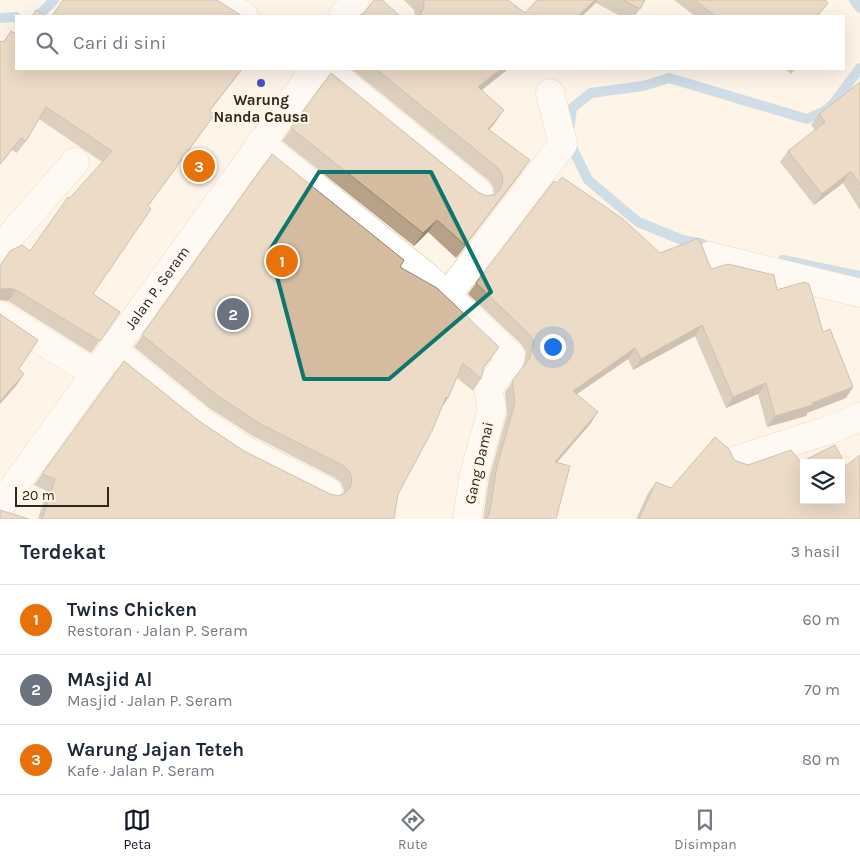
<!DOCTYPE html>
<html lang="id">
<meta charset="utf-8">
<style>
:root{--surface:#fff;--page:#f2f2f3;--text:#1f2937;--muted:#747a83;--line:#e0e1e3;--accent:#111827}
body{margin:0;font-family:Karla,sans-serif;background:var(--page);color:var(--text)}
.controls{position:absolute;right:15px;bottom:15px;display:grid;overflow:hidden;border-radius:0px;box-shadow:0 5px 20px #0002}
.controls button{width:45px;height:45px;display:grid;place-items:center;padding:0;border:0;border-bottom:1px solid var(--line);background:var(--surface);color:var(--text);font:25px sans-serif}
.scale{position:absolute;left:15px;bottom:12px;width:94px;box-sizing:border-box;padding-left:5px;border:2px solid #31281d;border-top:0;font-size:14px;line-height:18px;white-space:nowrap;color:#31281d;-webkit-text-stroke:4px #fef4e8;paint-order:stroke}
.you{position:absolute;left:552px;top:346px;width:18px;height:18px;margin:-12px;border:4px solid #fff;border-radius:50%;background:#1a73e8;box-shadow:0 0 0 8px #1a73e833}
.badge{display:grid;place-items:center;width:32px;height:32px;border-radius:50%;background:var(--accent);color:#fff;font-size:16px;font-weight:700}
.pin{position:absolute;translate:-50% -50%;border:2px solid #fff;box-shadow:0 1px 5px #0006}
.list{margin:0;padding:0;list-style:none}
h2{display:flex;justify-content:space-between;align-items:center;height:65px;margin:0;padding:0 20px;font-size:21px}
h2 small{font-size:16px;font-weight:400;color:var(--muted)}
.list li{display:grid;grid-template-columns:32px 1fr auto;gap:15px;align-items:center;box-sizing:border-box;height:70px;padding:0 20px;border-top:1px solid var(--line)}
.list b{display:block;font-size:19px;white-space:nowrap}
.list p{margin:0;font-size:16px;white-space:nowrap;color:var(--muted)}
.list em{font-size:16px;font-style:normal;color:var(--muted)}
.icon{flex:none;width:28px;height:28px;fill:none;stroke:currentColor;stroke-width:2;stroke-linecap:round;stroke-linejoin:round}
.map{position:relative;flex:none;width:860px;height:519px;overflow:hidden}
.search{position:absolute;background:var(--surface);box-shadow:0 5px 20px #0002;left:15px;right:15px;top:15px;height:55px;display:flex;align-items:center;gap:12px;box-sizing:border-box;padding:0 18px;border-radius:0px;color:var(--muted);font-size:19px}
.sheet{height:275px;background:var(--surface)}
nav{display:flex;justify-content:space-around;align-items:center;box-sizing:border-box;height:70px;border-top:1px solid var(--line);background:var(--surface);font-size:14px;color:var(--muted)}
nav a{display:grid;justify-items:center;gap:2px}
nav .on{color:var(--accent)}
.map>svg:first-child{display:block}
.lines{fill:none;stroke-linecap:round;stroke-linejoin:round}
.stream{stroke:#95c2e4;stroke-width:10}
.minor-casing{stroke:#d5bc9f;stroke-width:29}
.minor{stroke:#fff;stroke-width:28}
.wall{fill:#b7a289}
.shaded-wall{fill:#95846f}
.building{fill:#d5bc9f;stroke:#95846f;fill-rule:evenodd}
.marked{fill:none;stroke:#0f766e;stroke-width:4;stroke-linejoin:round}
.poi-dot{fill:#4553c7;stroke:#fef4e8;stroke-width:2}
.labels{text-anchor:middle;dominant-baseline:central;stroke-width:4;stroke-linejoin:round;paint-order:stroke}
.poi-label{font-size:15px;font-weight:bold;fill:#31281d;stroke:#fef4e8}
.street-label{font-size:15px;fill:#31281d;stroke:#fef4e8}
</style>
<div class="map">
<svg width="860" height="519" viewBox="0 0 860 519">
<rect width="100%" height="100%" fill="#fef4e8"/>
<g class="lines">
<g class="stream">
<path d="M854,0L860,8"/>
<path d="M38,16L54,0"/>
<path d="M0,18L16,17"/>
<path d="M703,244L682,240L638,222L588,180L568,139L572,108L591,93L643,86L669,78L807,119L825,111L833,104L860,68"/>
<path d="M783,260L860,276"/>
</g>
<defs>
<g id="minor">
<path d="M218,0L244,16"/>
<path d="M343,16L355,0"/>
<path d="M327,69L479,193"/>
<path d="M260,143L427,277L511,356L510,360L488,388L492,410L474,474L467,519"/>
<path d="M0,248L75,162"/>
<path d="M709,256L860,293"/>
<path d="M447,296L563,144L550,93"/>
<path d="M0,315L96,374"/>
<path d="M112,350L200,421L243,449L328,492"/>
<path d="M736,460L829,430L860,417"/>
<path id="s1" d="M0,506L315,69"/>
</g>
</defs>
<use href="#minor" class="minor-casing"/>
<use href="#minor" class="minor"/>
</g>
<g class="wall">
<path d="M404,0H508L525,13L537,0H645L635,16H620L596,3L582,16H415L414,10Z"/>
<path d="M674,0H825L828,3L818,16H695Z"/>
<path d="M11,31L16,69H242L233,81L210,111L148,206L93,294L120,312L91,353L8,301L1,299L30,251L70,198L102,162L39,119L26,141L17,153L12,150L3,42Z"/>
<path d="M351,69H508L482,90L495,123L489,130L521,173L456,258L428,232L414,246L282,141L331,73L478,192L486,196L494,194L493,187L489,181Z"/>
<path d="M785,69H796L791,74Z"/>
<path d="M860,82V210L843,183L814,205L780,162L788,151L815,130L811,125L819,114Z"/>
<path d="M272,154L400,267L491,359L483,368L481,379L473,391L457,378L448,398L440,410L398,494L394,519H38L47,491L34,485L124,361L199,421L244,451L330,494L338,496L343,494L344,491L341,483L335,478L251,435L209,408L134,347Z"/>
<path d="M660,253L777,290L823,332L853,387L846,398L807,413L806,416L767,427L758,394L726,408L695,336L633,370L628,359L577,394L591,423L557,462L556,519H483L489,478L507,414L505,392L523,368L526,352L522,345L468,294L476,283Z"/>
<path d="M734,460L748,465L801,462L846,466L860,519H636L648,493L656,482L671,488Z"/>
</g>
<g class="shaded-wall">
<path d="M595,0H598L582,16H578Z"/>
<path d="M242,69L233,81L201,122L209,111Z"/>
<path d="M501,69H508L469,100L478,87Z"/>
<path d="M504,110L495,123L479,142L488,129Z"/>
<path d="M21,138L12,150L0,165V164Z"/>
<path d="M530,160L521,173L456,258L465,245Z"/>
<path d="M851,171L843,183L814,205L822,194Z"/>
<path d="M437,220L428,232L414,246L423,233Z"/>
<path d="M9,288L16,290L8,301L0,300V290L1,289Z"/>
<path d="M702,325L695,336L633,370L641,359Z"/>
<path d="M635,348L628,359L565,402L573,391Z"/>
<path d="M24,374L16,386L0,404V401Z"/>
<path d="M766,383L758,394L726,408L733,397Z"/>
<path d="M853,387L846,398L807,413L806,416L767,427L775,416L812,403Z"/>
<path d="M446,397L448,398L440,410Z"/>
<path d="M598,412L591,423L548,473L555,462Z"/>
</g>
<g class="building">
<path d="M63,0H217L242,16H52Z"/>
<path d="M374,0H382L399,15L401,16H358L364,13Z"/>
<path d="M424,0H508L525,13L537,0H595L578,16H416L421,14L424,6Z"/>
<path d="M623,0H645L640,9Z"/>
<path d="M695,0H825L828,3L817,16H715Z"/>
<path d="M36,10L46,16H32Z"/>
<path d="M11,31L16,34V69H242L209,111L215,114L148,206L151,209L93,294L120,312L100,341L16,290L9,288L1,289L0,290V266L10,251L22,245L30,251L68,197L70,198L112,151L46,107L26,141L21,138L0,164V41L4,42Z"/>
<path d="M376,69H501L478,87L504,110L488,129L530,160L465,245L437,220L423,233L291,128L331,73L478,192L486,196L494,195L500,190L503,182L502,174L498,168Z"/>
<path d="M860,82V185L851,171L822,194L788,151L825,122L819,114Z"/>
<path d="M272,154L404,260L400,267L437,288L499,347L484,367L481,379L463,363L448,398L446,397L432,431L398,494L394,519H42L55,479L42,474L124,361L199,421L244,451L330,494L338,496L345,493L350,488L352,479L349,471L344,466L259,423L218,396L142,335Z"/>
<path d="M562,177L623,219L660,253L699,238L711,269L728,264L774,275L777,290L804,282L809,284L823,332L830,329L853,387L812,403L813,405L775,416L766,383L733,397L702,325L641,359L635,348L573,391L598,412L555,462L570,466L556,519H487L490,510L497,466L515,403L512,381L530,358L534,341L529,334L476,283L554,181L557,183Z"/>
<path d="M0,314L38,340L19,369L24,374L0,401Z"/>
<path d="M715,437L729,449L734,460L748,465L791,450L801,462L835,445L846,466L860,455V519H639L656,482L671,488ZM804,463H841V500H804Z"/>
<path d="M0,510L29,519H0Z"/>
</g>
<path d="M0 0H860V519H0ZM319,172H431L491,292L389,379H304L270,250Z" fill="#fef4e8" fill-opacity=".55" fill-rule="evenodd"/>
<path class="marked" d="M319,172H431L491,292L389,379H304L270,250Z"/>
<circle class="poi-dot" cx="261" cy="83" r="5"/>
<g class="labels">
<g class="poi-label">
<text x="261" y="100">Warung<tspan x="261" dy="17">Nanda Causa</tspan></text>
</g>
<g class="street-label">
<text stroke="none"><textPath href="#s1" startOffset="269">Jalan P. Seram</textPath></text>
<text transform="translate(479 463) rotate(-77)">Gang Damai</text>
</g>
</g>
</svg>
<div class="controls">
<button><svg class="icon" aria-label="layers" viewBox="0 0 24 24"><path d="M12 4l9 5-9 5-9-5zM3 14l9 5 9-5"/></svg></button>
</div>
<div class="scale">20 m</div>
<div class="you"></div>
<div class="pin badge" style="left:282px;top:261px;background:#e8710a">1</div>
<div class="pin badge" style="left:233px;top:314px;background:#6b7280">2</div>
<div class="pin badge" style="left:199px;top:166px;background:#e8710a">3</div>
<div class="search"><svg class="icon" aria-label="search" viewBox="0 0 24 24"><circle cx="10" cy="10" r="6"/><path d="M15 15l6 6"/></svg>Cari di sini</div>
</div>
<section class="sheet">
<h2>Terdekat<small>3 hasil</small></h2>
<ul class="list">
<li><span class="badge" style="background:#e8710a">1</span><div><b>Twins Chicken</b><p>Restoran · Jalan P. Seram</p></div><em>60 m</em></li>
<li><span class="badge" style="background:#6b7280">2</span><div><b>MAsjid Al</b><p>Masjid · Jalan P. Seram</p></div><em>70 m</em></li>
<li><span class="badge" style="background:#e8710a">3</span><div><b>Warung Jajan Teteh</b><p>Kafe · Jalan P. Seram</p></div><em>80 m</em></li>
</ul>
</section>
<nav>
<a class="on"><svg class="icon" aria-label="map" viewBox="0 0 24 24"><path d="M3 6l6-2 6 2 6-2v14l-6 2-6-2-6 2zM9 4v14M15 6v14"/></svg>Peta</a>
<a><svg class="icon" aria-label="directions" viewBox="0 0 24 24"><path d="M12 3l9 9-9 9-9-9zM9 14v-3h6M13 9l2 2-2 2"/></svg>Rute</a>
<a><svg class="icon" aria-label="saved" viewBox="0 0 24 24"><path d="M7 4h10v16l-5-4-5 4z"/></svg>Disimpan</a>
</nav>
